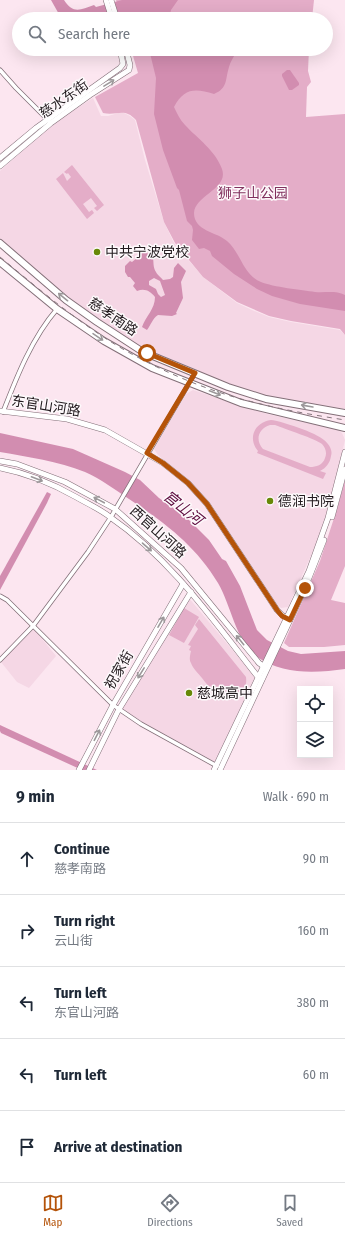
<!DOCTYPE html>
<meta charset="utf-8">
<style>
:root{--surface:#fff;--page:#f2f2f3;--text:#1f2937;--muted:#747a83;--line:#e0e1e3;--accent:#b45309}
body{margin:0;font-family:"Fira Sans Condensed","Noto Sans SC",sans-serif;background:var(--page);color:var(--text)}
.controls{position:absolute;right:12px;bottom:12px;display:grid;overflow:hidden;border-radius:0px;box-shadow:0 4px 16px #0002}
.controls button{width:36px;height:36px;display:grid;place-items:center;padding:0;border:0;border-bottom:1px solid var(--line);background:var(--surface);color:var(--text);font:20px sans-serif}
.stop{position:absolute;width:12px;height:12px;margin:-9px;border:3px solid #b45309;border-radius:50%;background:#fff}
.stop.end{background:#b45309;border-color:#fff;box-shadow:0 1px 4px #0008}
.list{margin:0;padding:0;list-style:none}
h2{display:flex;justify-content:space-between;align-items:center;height:52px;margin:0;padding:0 16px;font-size:17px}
h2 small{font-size:13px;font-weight:400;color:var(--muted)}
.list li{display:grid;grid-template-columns:26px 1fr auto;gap:12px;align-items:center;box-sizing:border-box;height:72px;padding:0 16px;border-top:1px solid var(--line)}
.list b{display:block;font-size:15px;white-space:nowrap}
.list p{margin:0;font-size:13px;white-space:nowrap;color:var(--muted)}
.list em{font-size:13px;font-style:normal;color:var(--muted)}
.icon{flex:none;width:22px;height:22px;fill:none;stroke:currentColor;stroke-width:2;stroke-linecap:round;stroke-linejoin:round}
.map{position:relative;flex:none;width:345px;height:770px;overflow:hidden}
.search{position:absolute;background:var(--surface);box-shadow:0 4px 16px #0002;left:12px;right:12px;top:12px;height:44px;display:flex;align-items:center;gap:10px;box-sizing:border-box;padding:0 14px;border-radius:22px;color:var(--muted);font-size:15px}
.sheet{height:412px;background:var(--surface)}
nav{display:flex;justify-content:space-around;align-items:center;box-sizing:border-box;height:56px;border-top:1px solid var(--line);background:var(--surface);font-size:11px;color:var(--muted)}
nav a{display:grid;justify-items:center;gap:2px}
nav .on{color:var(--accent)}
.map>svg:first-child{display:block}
.built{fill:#f5d7e5}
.green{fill:#e4adc8;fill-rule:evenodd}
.water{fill:#d28db0;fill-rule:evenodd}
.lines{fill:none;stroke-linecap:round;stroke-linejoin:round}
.street-casing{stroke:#836f78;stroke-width:5}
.secondary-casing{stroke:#836f78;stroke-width:6}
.primary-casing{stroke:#836f78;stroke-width:8}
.street{stroke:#fff;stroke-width:3.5}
.secondary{stroke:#fff;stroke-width:5}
.primary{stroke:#fff;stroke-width:6}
.rail{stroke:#85767d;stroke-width:1;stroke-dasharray:5 5;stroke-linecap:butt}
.oneway{stroke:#9c989a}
.route{stroke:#b45309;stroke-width:5}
.poi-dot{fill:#678807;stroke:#fdf9fb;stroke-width:1.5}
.labels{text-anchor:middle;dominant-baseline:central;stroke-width:3;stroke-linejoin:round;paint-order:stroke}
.street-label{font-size:14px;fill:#221a1e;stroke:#fdf9fb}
.park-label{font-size:14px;fill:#81305e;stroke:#fdf9fb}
.poi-label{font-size:14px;fill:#221a1e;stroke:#fdf9fb;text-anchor:start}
.water-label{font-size:15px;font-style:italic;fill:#5d0a3e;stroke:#fdf9fb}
</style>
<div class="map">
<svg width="345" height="770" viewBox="0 0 345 770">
<rect width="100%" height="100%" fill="#fce6f0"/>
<g class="built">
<path d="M93,98L101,116H108L122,112L130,116L135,120L145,160L164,222L174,243L203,277L237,303L252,310L269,317L291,322L340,330L345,335V409L267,396L228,384L145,349L66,297L0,241V171L54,123Z"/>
<path d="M193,390L267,414L337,429L342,433L345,440L330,505L318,540L288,607L281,608L274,601L205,497L158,455L154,449L186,394Z"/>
<path d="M188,597L255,677L215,762L142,722L122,709Z"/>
<path d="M34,629L56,656L29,688L17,682L1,662Z"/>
</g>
<g class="green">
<path d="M116,0H314L312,19H122Z"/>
<path d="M131,49H309L308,71L311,82L307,87L306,117L345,114V335L340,329L291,321L269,316L237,302L203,277L175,243L164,222L136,120C124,107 118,116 103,113L95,97L138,73Z"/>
<path d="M72,165L104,205L97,211L94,208L97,206L91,198L83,204L89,212L92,210L94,213L87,219L56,179L63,173L67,181L71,177L68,173L67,174L64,172Z"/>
<path d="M271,420C281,421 317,433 324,440C329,444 333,450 331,456C330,463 326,468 320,471L326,473L323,479L257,453L258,451C247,438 255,422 271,420ZM270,425H275C285,429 316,439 322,444C326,448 327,454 325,458C323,465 316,467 310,467L263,449C255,440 258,429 270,425Z"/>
<path d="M345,480V566L331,600L345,603V645L324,647H289L284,643L320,561L337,509Z"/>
<path d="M184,608L199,617L184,643L169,635Z"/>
<path d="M199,619L246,677C247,684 245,691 239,696C223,708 211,689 202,678C199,674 193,669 191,663C189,660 190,655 191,651L189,650L191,646L188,645L198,629L195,625Z"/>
</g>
<g class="water">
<path d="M51,0H64C73,14 80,10 94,5L96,7L122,0H178L171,10L169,19H137L131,12L103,19H64L60,16Z"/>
<path d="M149,49H234L236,52C234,57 230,62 229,67C225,80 228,88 214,94C195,88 184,88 174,107C177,113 180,120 185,125C198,139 215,150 222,169C229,189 195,195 194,213C194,231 217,232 227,241C241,253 243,275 261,282C273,287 302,290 315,292C326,293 335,290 345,295V311L300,304L272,296L257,289L234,274L212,256L210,251L204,248L199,249L192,240L193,230L192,226L187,221L179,190L177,188L163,150L154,114L156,78Z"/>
<path d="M287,70H290L299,83V85L292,90H289L282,76V74Z"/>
<path d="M143,252C159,256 150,262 156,272C157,275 161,277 163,280L170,279L173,277L174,268L178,263L186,271L181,282L183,298L176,313L177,314L172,316L158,315C152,319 151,325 147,330L142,327C146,316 155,309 155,297C150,291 145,288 137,291L133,286L135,283L130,277H128L125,272V266L130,261L132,262L137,258L140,253ZM154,278L160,281L165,295L161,297L158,294L156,289L149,285V281Z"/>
<path d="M0,433L73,449L125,472L140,480L159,498L186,517L209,540L222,559L226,561L240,586L257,630L267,640L288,651L301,654L345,651V669C316,673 283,675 257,657C236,642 231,605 218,583C195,545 165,523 129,499C114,489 101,479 85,472C58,461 28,457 0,452Z"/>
<path d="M47,492L51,494L47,503L0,590V576Z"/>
<path d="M0,725L97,770H82L1,733L0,731Z"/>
</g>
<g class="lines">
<defs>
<g id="street">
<path d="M0,70L16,88L49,121"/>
<path d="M3,412C17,376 32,338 57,309"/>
<path d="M0,596L7,600L113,705L141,724L217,766"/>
<path d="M0,660L33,626L88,552L111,517L195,373"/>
</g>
<g id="secondary">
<path d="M106,0L112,19"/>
<path d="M111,0L117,19"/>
<path d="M0,158L36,128L120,68L123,64L120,49"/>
<path d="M0,166L51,123L90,95L129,70L130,65L126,49"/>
<path d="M0,411L67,419L105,430L163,463L188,483L207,504L277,610L282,615L290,620"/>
<path d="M0,461L17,464L65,482L115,509L181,568L259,663L266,668"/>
<path d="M0,468C26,473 53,484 76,497C88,504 100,509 110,517C171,559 213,620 258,677L262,679"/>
<path d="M332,517L345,469"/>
<path d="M79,770L113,705L183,584"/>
<path d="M89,770L118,711L191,592"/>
<path d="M214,770L309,571L328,518L345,452"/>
<path d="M220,770L305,588L324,540"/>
</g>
<g id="primary">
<path d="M0,243L66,300L97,322L143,352L228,387L266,399L345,413"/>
<path d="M0,262L57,309L104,341L152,368L241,403L345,428"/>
</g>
</defs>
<use href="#street" class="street-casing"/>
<use href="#secondary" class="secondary-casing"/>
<use href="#primary" class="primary-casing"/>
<use href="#street" class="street"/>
<use href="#secondary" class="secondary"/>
<use href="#primary" class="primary"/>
<path class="rail" d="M0,257C34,285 68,314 105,338C146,365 206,391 253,402C283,410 314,415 345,420"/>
</g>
<defs><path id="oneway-shaft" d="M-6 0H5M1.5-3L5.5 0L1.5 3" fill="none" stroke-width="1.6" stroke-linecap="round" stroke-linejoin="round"/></defs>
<g class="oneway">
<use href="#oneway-shaft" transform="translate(109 83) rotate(-32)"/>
<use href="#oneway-shaft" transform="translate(63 297) rotate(-141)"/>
<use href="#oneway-shaft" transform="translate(98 337) rotate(34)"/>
<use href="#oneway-shaft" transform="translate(215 393) rotate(21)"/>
<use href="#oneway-shaft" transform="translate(307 406) rotate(-170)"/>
<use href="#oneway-shaft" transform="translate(37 479) rotate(21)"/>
<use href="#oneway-shaft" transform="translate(99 500) rotate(-152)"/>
<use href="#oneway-shaft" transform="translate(147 547) rotate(41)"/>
<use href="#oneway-shaft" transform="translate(161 622) rotate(-60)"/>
<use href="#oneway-shaft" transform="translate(240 640) rotate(-129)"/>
<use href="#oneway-shaft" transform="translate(141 673) rotate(122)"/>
<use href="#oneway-shaft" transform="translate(97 735) rotate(-63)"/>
</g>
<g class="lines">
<path class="route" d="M147,353L195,373L147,453L163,463L188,483L207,504L277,610L282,616L290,620L305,588"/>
</g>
<g class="poi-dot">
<circle cx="97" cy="252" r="4"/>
<circle cx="270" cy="501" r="4"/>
<circle cx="189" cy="693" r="4"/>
</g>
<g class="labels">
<g class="street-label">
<text transform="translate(64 99) rotate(-35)">慈水东街</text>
<text transform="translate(113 317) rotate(34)">慈孝南路</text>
<text transform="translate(46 406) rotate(9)">东官山河路</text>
<text transform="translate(158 532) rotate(42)">西官山河路</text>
<text transform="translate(119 670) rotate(-60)">祝家街</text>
</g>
<g class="park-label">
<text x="253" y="193">狮子山公园</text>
</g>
<g class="poi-label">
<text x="105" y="252">中共宁波党校</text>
<text x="278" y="501">德润书院</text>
<text x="197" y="693">慈城高中</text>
</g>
<g class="water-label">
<text transform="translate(183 508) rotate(39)">官山河</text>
</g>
</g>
</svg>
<div class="controls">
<button><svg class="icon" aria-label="locate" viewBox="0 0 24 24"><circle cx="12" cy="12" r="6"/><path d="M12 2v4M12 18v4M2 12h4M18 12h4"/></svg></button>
<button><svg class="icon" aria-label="layers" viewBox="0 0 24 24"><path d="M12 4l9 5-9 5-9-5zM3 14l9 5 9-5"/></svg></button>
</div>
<div class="stop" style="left:147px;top:353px"></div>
<div class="stop end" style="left:305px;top:588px"></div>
<div class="search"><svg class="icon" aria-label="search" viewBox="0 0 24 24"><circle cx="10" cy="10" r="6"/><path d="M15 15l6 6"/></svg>Search here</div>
</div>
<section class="sheet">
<h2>9 min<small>Walk · 690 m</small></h2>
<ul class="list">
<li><svg class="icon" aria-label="ahead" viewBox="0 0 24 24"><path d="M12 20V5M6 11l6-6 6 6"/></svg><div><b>Continue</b><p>慈孝南路</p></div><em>90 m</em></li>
<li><svg class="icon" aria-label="right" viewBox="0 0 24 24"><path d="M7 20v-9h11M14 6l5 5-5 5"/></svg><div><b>Turn right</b><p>云山街</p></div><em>160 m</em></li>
<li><svg class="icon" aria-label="left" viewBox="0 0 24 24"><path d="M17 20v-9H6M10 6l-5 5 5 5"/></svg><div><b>Turn left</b><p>东官山河路</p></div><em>380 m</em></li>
<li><svg class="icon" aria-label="left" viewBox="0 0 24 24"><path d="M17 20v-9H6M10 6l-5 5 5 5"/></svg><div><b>Turn left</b></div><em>60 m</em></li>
<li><svg class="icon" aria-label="arrive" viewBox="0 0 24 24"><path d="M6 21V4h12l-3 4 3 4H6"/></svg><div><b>Arrive at destination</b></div></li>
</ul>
</section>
<nav>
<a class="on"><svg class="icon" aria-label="map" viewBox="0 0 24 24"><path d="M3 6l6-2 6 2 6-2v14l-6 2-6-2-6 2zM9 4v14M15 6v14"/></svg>Map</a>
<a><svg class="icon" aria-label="directions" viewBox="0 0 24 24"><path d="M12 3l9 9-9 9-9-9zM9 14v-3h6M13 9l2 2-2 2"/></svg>Directions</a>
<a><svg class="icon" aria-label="saved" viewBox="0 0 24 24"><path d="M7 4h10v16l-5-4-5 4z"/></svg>Saved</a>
</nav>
